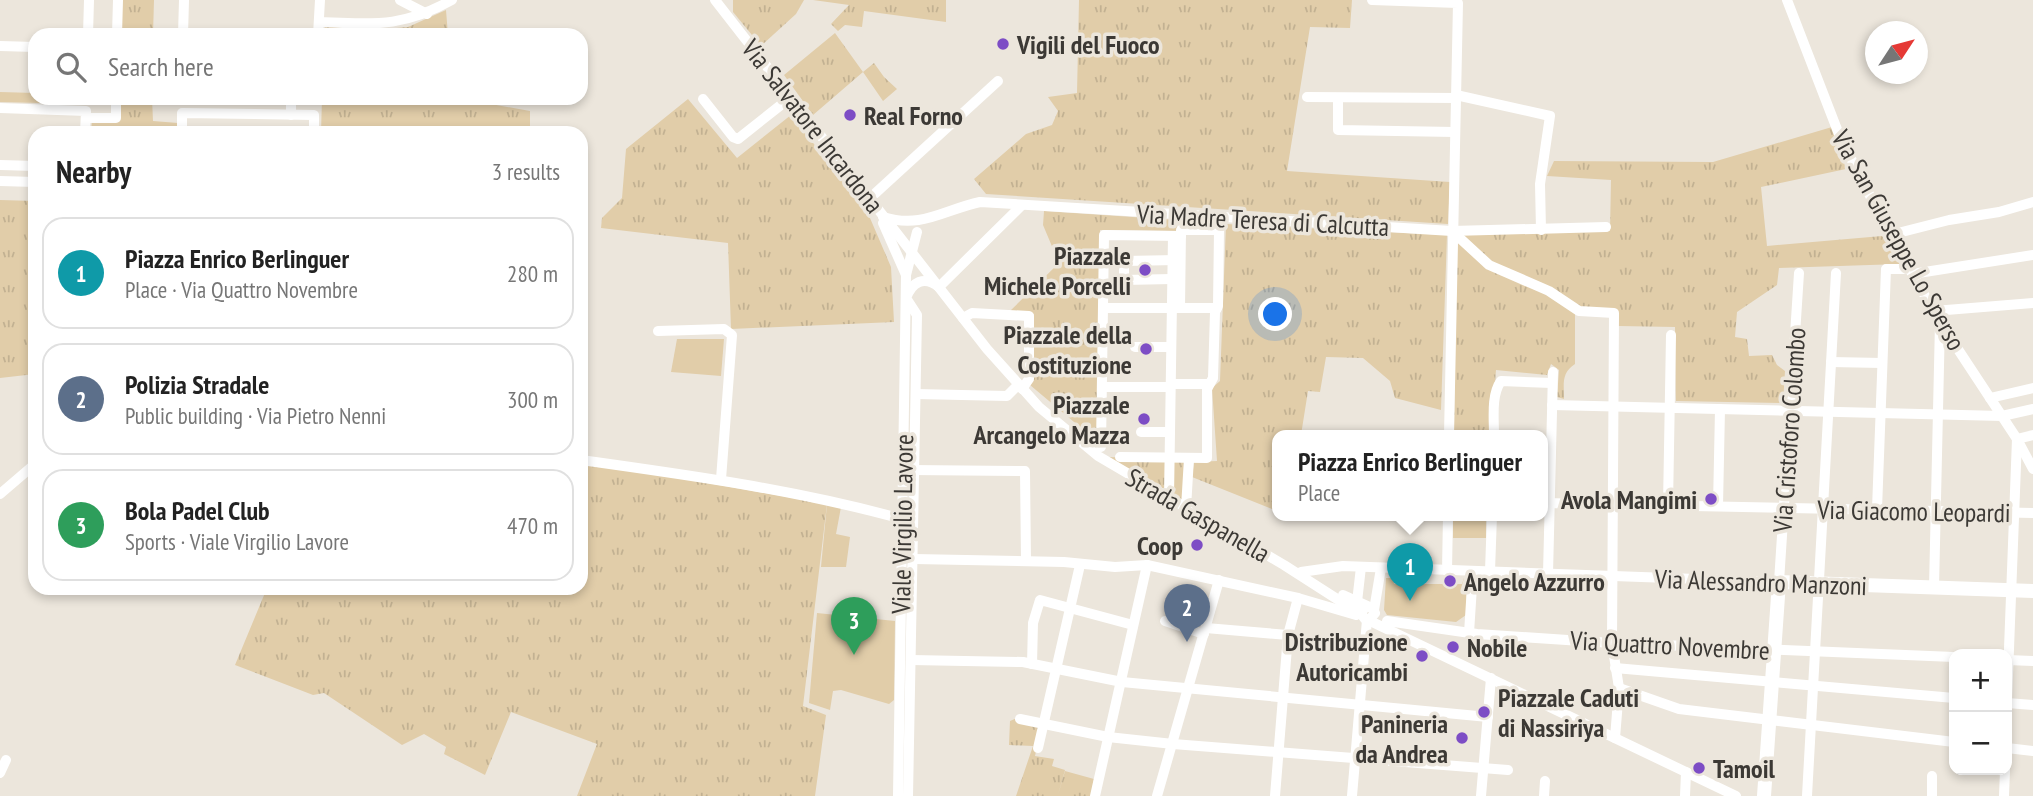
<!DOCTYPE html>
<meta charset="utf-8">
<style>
:root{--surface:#fff;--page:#f6f6f6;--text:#222;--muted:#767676;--line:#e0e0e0;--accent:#2563eb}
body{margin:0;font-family:"PT Sans Narrow",sans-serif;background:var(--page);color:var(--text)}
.controls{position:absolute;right:21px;bottom:21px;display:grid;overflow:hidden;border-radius:14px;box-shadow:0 4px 10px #0003}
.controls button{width:63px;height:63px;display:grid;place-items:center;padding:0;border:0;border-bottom:2px solid var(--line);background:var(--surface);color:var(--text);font:35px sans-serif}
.compass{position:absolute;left:1865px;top:21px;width:63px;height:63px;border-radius:50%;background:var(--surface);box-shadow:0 4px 10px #0003;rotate:54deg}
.you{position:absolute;left:1276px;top:315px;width:24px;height:24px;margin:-18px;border:5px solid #fff;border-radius:50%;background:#1a73e8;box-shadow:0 0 0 10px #1a73e833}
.badge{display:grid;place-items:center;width:46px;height:46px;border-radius:50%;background:var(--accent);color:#fff;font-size:23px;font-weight:700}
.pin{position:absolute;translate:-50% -58px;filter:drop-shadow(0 2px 4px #0008)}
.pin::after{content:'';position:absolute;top:37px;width:24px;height:21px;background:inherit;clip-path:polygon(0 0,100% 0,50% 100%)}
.popup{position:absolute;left:1272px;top:430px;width:276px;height:91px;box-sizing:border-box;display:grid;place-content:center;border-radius:14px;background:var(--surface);filter:drop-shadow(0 2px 5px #0005);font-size:23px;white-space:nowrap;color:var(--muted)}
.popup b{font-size:26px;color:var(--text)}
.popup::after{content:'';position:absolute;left:50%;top:100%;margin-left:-14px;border:14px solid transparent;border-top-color:var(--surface)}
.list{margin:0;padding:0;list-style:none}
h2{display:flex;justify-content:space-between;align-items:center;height:91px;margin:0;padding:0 28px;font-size:30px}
h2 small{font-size:23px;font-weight:400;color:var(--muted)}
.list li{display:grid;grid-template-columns:46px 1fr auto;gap:21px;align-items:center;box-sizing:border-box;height:112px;margin:0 14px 14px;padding:0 14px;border:2px solid var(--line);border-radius:21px}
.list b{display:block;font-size:26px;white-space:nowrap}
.list p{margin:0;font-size:23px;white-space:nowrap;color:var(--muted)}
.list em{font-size:23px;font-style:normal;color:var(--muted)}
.icon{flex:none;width:38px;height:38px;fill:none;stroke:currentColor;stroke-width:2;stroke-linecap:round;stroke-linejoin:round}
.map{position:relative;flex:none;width:2033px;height:796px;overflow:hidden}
.search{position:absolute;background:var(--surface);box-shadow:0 4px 10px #0003;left:28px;top:28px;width:560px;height:77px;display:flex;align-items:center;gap:18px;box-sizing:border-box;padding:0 24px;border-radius:21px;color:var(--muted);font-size:26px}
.panel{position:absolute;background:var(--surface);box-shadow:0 4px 10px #0003;left:28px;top:126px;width:560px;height:469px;border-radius:21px}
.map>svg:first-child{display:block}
.grass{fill:url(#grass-tufts)}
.green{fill:#e1cda9}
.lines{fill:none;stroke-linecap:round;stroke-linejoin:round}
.minor{stroke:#fff;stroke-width:10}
.major{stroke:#fff;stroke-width:14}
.poi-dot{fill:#7d4dc5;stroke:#ece6dc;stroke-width:2.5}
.labels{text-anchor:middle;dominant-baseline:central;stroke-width:7;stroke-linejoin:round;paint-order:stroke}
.poi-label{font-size:26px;font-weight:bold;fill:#3c3935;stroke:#ece6dc;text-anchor:end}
.street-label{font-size:26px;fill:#3c3935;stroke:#ece6dc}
</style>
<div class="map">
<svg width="2033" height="796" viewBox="0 0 2033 796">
<defs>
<pattern id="grass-tufts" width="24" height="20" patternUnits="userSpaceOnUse" patternTransform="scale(1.75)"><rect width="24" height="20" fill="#e1cda9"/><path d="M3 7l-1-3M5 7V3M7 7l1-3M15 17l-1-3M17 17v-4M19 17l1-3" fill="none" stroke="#c2b192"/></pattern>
</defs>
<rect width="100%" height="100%" fill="#ece6dc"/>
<g class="grass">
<path d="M120,0H154L153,35H120Z"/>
<path d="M733,0H804L796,14L761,46L733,12Z"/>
<path d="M813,0H946V22L864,11L862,27L845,25L838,31L831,24L849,5Z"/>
<path d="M1079,0H1352L1350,28L1310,27L1287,171L1450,182L1448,224L986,194L974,179L1026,134L1052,125L1058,111L1048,97L1077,93Z"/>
<path d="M446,10L448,35H324L325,26L384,29L408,27Z"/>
<path d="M835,33L863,72L874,63L884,77L897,89L883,101L863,72L813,115L784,75Z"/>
<path d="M118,98H152L153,121L178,123V133H91L92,121L114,120Z"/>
<path d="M322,98H458L530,111V133H321Z"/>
<path d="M688,99L737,158L791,115L867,211L891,267L894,322L731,329L728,243L601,228L602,218L622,198L626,149Z"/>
<path d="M1832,127L1846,169L1761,187L1767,246L1882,236L1900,264L1779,268L1777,285L1737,312L1735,337L1747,339L1749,356L1772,355L1777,365L1785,371L1783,403L1676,401L1675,327L1618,326L1619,315L1575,313V364C1561,373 1564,384 1564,399L1557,397L1559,370L1551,364L1547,375L1496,370L1491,435H1454L1456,241L1461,235L1610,231L1611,180L1547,176L1554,161L1713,162Z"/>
<path d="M0,200L35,201V374L0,378Z"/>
<path d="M1044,211L1177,220V231L1100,230L1099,443L1030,385L1034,378V314L1010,311L1059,263L1043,225Z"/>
<path d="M1226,224L1447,235L1441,410L1395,398L1390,381L1363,358L1326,357L1320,392L1308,391L1301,435H1277V511L1192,477L1194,462L1217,461L1212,388L1220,381Z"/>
<path d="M1105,457L1188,459L1185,505Z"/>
<path d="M581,464L645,472L827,504L803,706L826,715L815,796H577L597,744L511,712L485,775L444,754L446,747L424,734L402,745L324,693L313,695L235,665L267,588H581Z"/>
<path d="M1017,718L1042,725L1035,756L1054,759L1052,766L1065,770L1058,795L1065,771L1094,779L1091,796H1016L1033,746L1009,745L1010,721Z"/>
</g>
<g class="green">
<path d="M0,92L35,93V98H81V104L0,102Z"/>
<path d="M677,339H724L721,376L671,372Z"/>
<path d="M827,504L841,507L836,534L850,537L846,567H821Z"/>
<rect x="1453" y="515" width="33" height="23"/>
<path d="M1386,578H1393L1394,584H1462L1464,578L1467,579L1466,615L1456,622L1387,615L1384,610Z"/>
<path d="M817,613L895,621L894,700L889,704L841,690L833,691L830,710L809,703Z"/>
</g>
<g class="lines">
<g class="minor">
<path d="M400,0L427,14"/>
<path d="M715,0L987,349L1039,407L1098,456L1284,565L1362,615"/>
<path d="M1372,0L1458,3L1449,435"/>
<path d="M1787,0L1840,137L1890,235L1940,322L2017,439L2033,469"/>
<path d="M319,22C374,24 402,28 452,0"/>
<path d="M88,35L89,0"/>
<path d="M117,35L118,0"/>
<path d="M183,35L184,0"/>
<path d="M318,35L320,0"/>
<path d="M0,46L35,47"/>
<path d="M1456,95L1550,116L1540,184L1541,230"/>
<path d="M1307,97L1456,98"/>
<path d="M1338,98V130L1455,132"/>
<path d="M703,99L733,137L738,139L791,97"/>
<path d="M0,108L86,111L85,133"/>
<path d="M291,115V98"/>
<path d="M86,118H116V98"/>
<path d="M182,133V113L314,115V133"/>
<path d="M0,165L35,166"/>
<path d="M0,181L35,182"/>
<path d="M869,199L998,81"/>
<path d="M883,217C922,229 943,210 980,202L1452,231L1606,227"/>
<path d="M883,223L906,275"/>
<path d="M1452,231L1489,265L1549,291L1579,311L1614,313L1612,643L1619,688L1615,738"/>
<path d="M1890,235L1949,220L1999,212L2033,202"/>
<path d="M1912,274L2033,255"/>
<path d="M1172,279L1124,280V261L1177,260"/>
<path d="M1103,308H1217"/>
<path d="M1934,311L2033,303"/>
<path d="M963,318L972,313L1029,316V379L1022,389"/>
<path d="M658,331L724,329L732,335L721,479"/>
<path d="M1135,347H1171"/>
<path d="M1831,362L1882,363"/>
<path d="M1171,384H1209"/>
<path d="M1102,387H1170"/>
<path d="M916,394L1007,396L1018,385"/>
<path d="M1990,398L2033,388"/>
<path d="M1552,405L2002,416L2033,409"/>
<path d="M1141,432H1170"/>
<path d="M1494,435C1494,418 1491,395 1501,381L1552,383"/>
<path d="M2017,439L2033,435"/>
<path d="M1101,447L1104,235L1181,236"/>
<path d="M1120,457L1207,458V389L1213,378L1215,312L1218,306L1219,230H1181L1180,308"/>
<path d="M581,460C689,475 797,490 902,519"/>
<path d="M910,470L1025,471L1026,561"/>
<path d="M0,494L35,464"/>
<path d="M1169,498L1173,236"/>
<path d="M1543,503L2033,513"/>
<path d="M1668,505L1671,335"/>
<path d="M1718,506L1720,409"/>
<path d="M1186,508L1189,458"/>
<path d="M1877,509L1886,269H1909"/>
<path d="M914,559L1064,562L1115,567L1147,565L1298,598L1356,615"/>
<path d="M1447,571L1448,515"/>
<path d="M1490,571L1492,515"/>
<path d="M1301,572L1343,566L1779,582L1799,273"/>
<path d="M1548,574L1553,372"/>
<path d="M1934,588L1940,322"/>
<path d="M1343,595L1372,608L1375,613L1370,619H1365L1362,615V610L1367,607"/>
<path d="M1358,606L1357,602L1361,567"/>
<path d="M1374,610L1381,568"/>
<path d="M1368,620L1736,796"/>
<path d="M1165,621L1204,634"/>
<path d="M1387,621L1477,634L1612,643L1954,657"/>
<path d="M1206,628L1288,635"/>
<path d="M1469,633L1473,571"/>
<path d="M911,660L1023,662L1122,682L1488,717"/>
<path d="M2007,660L2033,661"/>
<path d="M1032,664L1033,623L1040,600L1133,625"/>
<path d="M1615,668L1954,698"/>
<path d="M1619,688L1679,709L1954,742"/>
<path d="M2007,701L2017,439"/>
<path d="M2007,703L2033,705"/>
<path d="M1020,719L1108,737L1173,744L1508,770"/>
<path d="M1038,748L1080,565"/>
<path d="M2007,748L2033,751"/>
<path d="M0,773L6,760"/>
<path d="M1932,776V796"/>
<path d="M898,796L906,275L917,232"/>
<path d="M908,796L917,315L906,298C912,282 924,275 939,287L1022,205"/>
<path d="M1095,796L1147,565"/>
<path d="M1157,796L1219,580"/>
<path d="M1275,796L1288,635L1298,598"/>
<path d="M1352,796L1367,620"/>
<path d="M1481,796L1491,678"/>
<path d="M1544,796L1545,781"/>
<path d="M1685,796L1686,772"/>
<path d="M1807,796L1836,273"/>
<path d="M2004,796L2005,770"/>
</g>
<path class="major" d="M1764,796L1779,582L2033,591"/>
</g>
<g class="poi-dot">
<circle cx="1003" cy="44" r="7"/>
<circle cx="850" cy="115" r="7"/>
<circle cx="1145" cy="270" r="7"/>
<circle cx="1146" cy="349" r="7"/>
<circle cx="1144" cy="419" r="7"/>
<circle cx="1711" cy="499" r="7"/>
<circle cx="1197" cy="545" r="7"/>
<circle cx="1450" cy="581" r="7"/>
<circle cx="1453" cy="647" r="7"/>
<circle cx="1422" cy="656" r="7"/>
<circle cx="1484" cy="712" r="7"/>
<circle cx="1462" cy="738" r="7"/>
<circle cx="1699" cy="768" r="7"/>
</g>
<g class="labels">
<g class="poi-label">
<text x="1017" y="44" text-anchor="start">Vigili del Fuoco</text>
<text x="864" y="115" text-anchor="start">Real Forno</text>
<text x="1131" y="255">Piazzale<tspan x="1131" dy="30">Michele Porcelli</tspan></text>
<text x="1132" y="334">Piazzale della<tspan x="1132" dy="30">Costituzione</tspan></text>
<text x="1130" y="404">Piazzale<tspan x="1130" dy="30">Arcangelo Mazza</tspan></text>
<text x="1697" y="499">Avola Mangimi</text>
<text x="1183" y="545">Coop</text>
<text x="1464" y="581" text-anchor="start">Angelo Azzurro</text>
<text x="1408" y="641">Distribuzione<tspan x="1408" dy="30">Autoricambi</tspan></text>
<text x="1467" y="647" text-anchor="start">Nobile</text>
<text x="1498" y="697" text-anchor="start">Piazzale Caduti<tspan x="1498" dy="30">di Nassiriya</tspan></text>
<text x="1448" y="723">Panineria<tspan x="1448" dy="30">da Andrea</tspan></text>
<text x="1713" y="768" text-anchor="start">Tamoil</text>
</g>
<g class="street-label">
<text transform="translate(813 126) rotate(52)">Via Salvatore Incardona</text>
<text transform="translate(1263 220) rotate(3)">Via Madre Teresa di Calcutta</text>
<text transform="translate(1899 240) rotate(61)">Via San Giuseppe Lo Sperso</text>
<text transform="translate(1789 430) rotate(-86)">Via Cristoforo Colombo</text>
<text transform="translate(1914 511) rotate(1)">Via Giacomo Leopardi</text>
<text transform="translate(1198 515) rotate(30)">Strada Gaspanella</text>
<text transform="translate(902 524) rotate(-89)">Viale Virgilio Lavore</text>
<text transform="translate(1761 582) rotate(2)">Via Alessandro Manzoni</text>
<text transform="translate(1670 645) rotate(3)">Via Quattro Novembre</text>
</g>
</g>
</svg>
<div class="controls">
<button>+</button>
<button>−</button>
</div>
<svg class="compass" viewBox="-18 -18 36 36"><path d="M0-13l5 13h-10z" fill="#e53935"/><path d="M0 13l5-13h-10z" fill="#767676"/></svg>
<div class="you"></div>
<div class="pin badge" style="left:1410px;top:601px;background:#0f9aa8">1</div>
<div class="popup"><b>Piazza Enrico Berlinguer</b>Place</div>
<div class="pin badge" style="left:1187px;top:642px;background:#5c6f8a">2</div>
<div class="pin badge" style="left:854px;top:655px;background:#2e9e5b">3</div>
<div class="search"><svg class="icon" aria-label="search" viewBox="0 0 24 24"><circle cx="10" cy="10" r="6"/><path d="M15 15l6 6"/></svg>Search here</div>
<section class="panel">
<h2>Nearby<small>3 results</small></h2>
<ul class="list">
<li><span class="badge" style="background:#0f9aa8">1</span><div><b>Piazza Enrico Berlinguer</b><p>Place · Via Quattro Novembre</p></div><em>280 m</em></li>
<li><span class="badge" style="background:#5c6f8a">2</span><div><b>Polizia Stradale</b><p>Public building · Via Pietro Nenni</p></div><em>300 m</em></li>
<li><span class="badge" style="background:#2e9e5b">3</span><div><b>Bola Padel Club</b><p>Sports · Viale Virgilio Lavore</p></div><em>470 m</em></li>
</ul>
</section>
</div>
